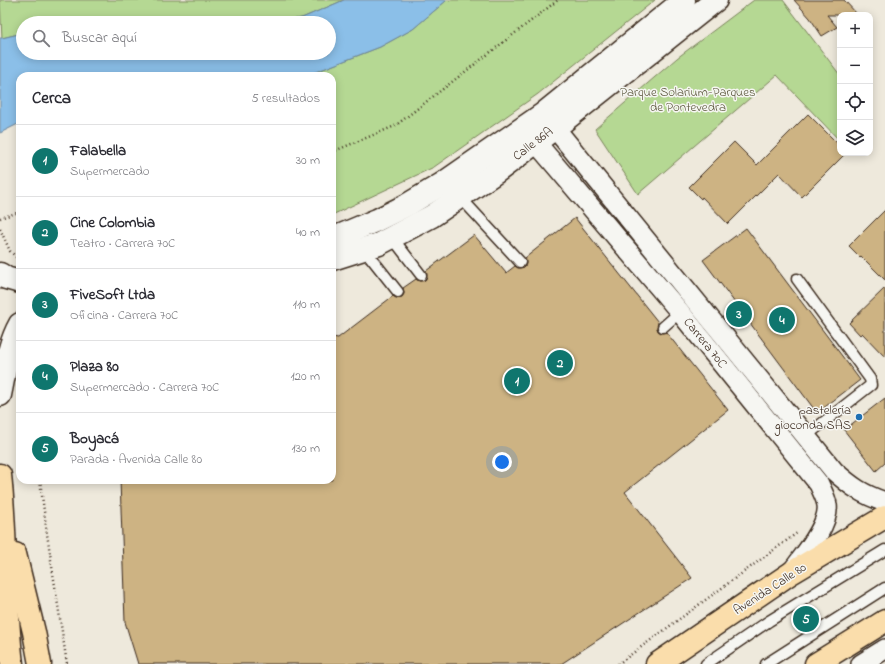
<!DOCTYPE html>
<html lang="es">
<meta charset="utf-8">
<style>
:root{--surface:#fff;--page:#f7f7f7;--text:#2b2b33;--muted:#7c7c81;--line:#e1e1e2;--accent:#0f766e}
body{margin:0;font-family:"Indie Flower",sans-serif;background:var(--page);color:var(--text)}
.controls{position:absolute;right:12px;top:12px;display:grid;overflow:hidden;border-radius:8px;box-shadow:0 2px 10px #0003}
.controls button{width:36px;height:36px;display:grid;place-items:center;padding:0;border:0;border-bottom:1px solid var(--line);background:var(--surface);color:var(--text);font:20px sans-serif}
.you{position:absolute;left:502px;top:462px;width:14px;height:14px;margin:-10px;border:3px solid #fff;border-radius:50%;background:#1a73e8;box-shadow:0 0 0 6px #1a73e833}
.badge{display:grid;place-items:center;width:26px;height:26px;border-radius:50%;background:var(--accent);color:#fff;font-size:13px;font-weight:700}
.pin{position:absolute;translate:-50% -50%;border:2px solid #fff;box-shadow:0 1px 4px #0006}
.list{margin:0;padding:0;list-style:none}
h2{display:flex;justify-content:space-between;align-items:center;height:52px;margin:0;padding:0 16px;font-size:17px}
h2 small{font-size:13px;font-weight:400;color:var(--muted)}
.list li{display:grid;grid-template-columns:26px 1fr auto;gap:12px;align-items:center;box-sizing:border-box;height:72px;padding:0 16px;border-top:1px solid var(--line)}
.list b{display:block;font-size:15px;white-space:nowrap}
.list p{margin:0;font-size:13px;white-space:nowrap;color:var(--muted)}
.list em{font-size:13px;font-style:normal;color:var(--muted)}
.icon{flex:none;width:22px;height:22px;fill:none;stroke:currentColor;stroke-width:2;stroke-linecap:round;stroke-linejoin:round}
.map{position:relative;flex:none;width:885px;height:664px;overflow:hidden}
.search{position:absolute;background:var(--surface);box-shadow:0 2px 10px #0003;left:16px;top:16px;width:320px;height:44px;display:flex;align-items:center;gap:10px;box-sizing:border-box;padding:0 14px;border-radius:22px;color:var(--muted);font-size:15px}
.panel{position:absolute;background:var(--surface);box-shadow:0 2px 10px #0003;left:16px;top:72px;width:320px;height:412px;border-radius:12px}
.map>svg:first-child{display:block}
.green{fill:#b5d893;stroke:#788158}
.water{fill:#8bbfe8;stroke:#6b8397}
.building{fill:#cdb383;stroke:#3b2a1e}
.lines{fill:none;stroke-linecap:round;stroke-linejoin:round}
.lane-casing{stroke:#3b2a1e;stroke-width:13}
.street-casing{stroke:#3b2a1e;stroke-width:22}
.secondary-casing{stroke:#3b2a1e;stroke-width:25}
.highway-casing{stroke:#3b2a1e;stroke-width:25}
.path{stroke:#3b2a1e;stroke-width:2.5;stroke-dasharray:1 3;stroke-linecap:butt}
.lane{stroke:#f6f6f2;stroke-width:10}
.street{stroke:#f6f6f2;stroke-width:19}
.secondary{stroke:#f6f6f2;stroke-width:22}
.highway{stroke:#faddab;stroke-width:22}
.poi-dot{fill:#1f6fb2;stroke:#f6f6f2;stroke-width:1.5}
.labels{text-anchor:middle;dominant-baseline:central;stroke-width:3;stroke-linejoin:round;paint-order:stroke}
.park-label{font-size:13px;fill:#5a563b;stroke:#f6f6f2}
.street-label{font-size:13px;fill:#3b2a1e;stroke:#f6f6f2}
.poi-label{font-size:13px;fill:#3b2a1e;stroke:#f6f6f2;text-anchor:end}
</style>
<div class="map">
<svg width="885" height="664" viewBox="0 0 885 664">
<rect width="100%" height="100%" fill="#eee9dc"/>
<filter id="ink" filterUnits="userSpaceOnUse"><feTurbulence type="fractalNoise" baseFrequency=".025" numOctaves="2"/><feDisplacementMap in="SourceGraphic" scale="8" xChannelSelector="R" yChannelSelector="G"/><feConvolveMatrix kernelMatrix="1 2 1 2 8 2 1 2 1" color-interpolation-filters="sRGB"/></filter>
<g filter="url(#ink)">
<g class="green">
<path d="M0,0H344L302,18L274,23H23V33L2,38Z"/>
<path d="M447,0H655L538,94L434,167L332,215V76H305L380,47L413,29Z"/>
<path d="M754,0H783L840,75V141L777,75L638,194L595,129L677,58Z"/>
</g>
<path class="water" d="M344,0H447L413,29L380,47L305,76H20V123L0,133V38H2L23,33V53H329V23H274L302,18Z"/>
<g class="building">
<path d="M794,0H844L858,15H827L837,27L822,36L810,18Z"/>
<path d="M808,114L840,146V153H846L802,197L779,173L728,224L702,197L701,199L689,187L734,142L757,165Z"/>
<path d="M885,210V280L861,256L860,257L849,246Z"/>
<path d="M575,218L658,322L657,328L658,331L661,333L666,332L728,410L625,492L692,578L561,664H138L125,622L120,480H332V337L338,338L393,296L396,298L402,297L404,294L403,288L416,279L419,281L425,280L427,277L426,271L474,235L506,273L515,266L518,268L524,267L526,264L525,258Z"/>
<path d="M746,228L860,380L817,413L703,260Z"/>
<path d="M885,288V357L862,333L860,335L849,323Z"/>
<path d="M885,398V463L876,471L844,430Z"/>
</g>
<g class="lines">
<defs>
<g id="lane">
<path d="M460,197L520,262"/>
<path d="M391,236L421,275"/>
<path d="M364,249L398,292"/>
<path d="M797,279L870,379L871,385L806,436"/>
<path d="M663,327L680,312"/>
<path d="M706,664L769,621L885,550"/>
<path d="M766,664L885,588"/>
</g>
<g id="street">
<path d="M546,117L834,471C852,487 862,494 885,502"/>
<path d="M527,132L680,312L819,484C822,491 826,498 827,505C830,524 804,555 793,570"/>
<path d="M861,664L885,649"/>
</g>
<g id="secondary">
<path d="M332,239L377,220L407,205L442,184L543,114L684,0"/>
<path d="M332,259L379,244L432,216L495,173L555,128L716,0"/>
<path d="M0,274L6,278L20,282"/>
<path d="M0,395C5,372 8,345 20,324"/>
</g>
<g id="highway">
<path d="M0,475C7,538 4,601 12,664"/>
<path d="M15,554L34,632L40,664"/>
<path d="M657,664L791,573L885,517"/>
<path d="M816,664L885,621"/>
</g>
</defs>
<use href="#lane" class="lane-casing"/>
<use href="#street" class="street-casing"/>
<use href="#secondary" class="secondary-casing"/>
<use href="#highway" class="highway-casing"/>
<g class="path">
<path d="M332,152L395,126L558,0"/>
<path d="M0,218L20,212"/>
<path d="M0,229L10,251L19,260"/>
<path d="M40,480L47,534L67,664"/>
<path d="M618,664L797,533"/>
</g>
<use href="#lane" class="lane"/>
<use href="#street" class="street"/>
<use href="#secondary" class="secondary"/>
<use href="#highway" class="highway"/>
</g>
</g>
<circle class="poi-dot" cx="859" cy="417" r="4"/>
<g class="labels">
<g class="park-label">
<text x="688" y="92">Parque Solarium-Parques<tspan x="688" dy="15">de Pontevedra</tspan></text>
</g>
<g class="street-label">
<text transform="translate(533 144) rotate(-37)">Calle 86A</text>
<text transform="translate(705 343) rotate(51)">Carrera 70C</text>
<text transform="translate(770 589) rotate(-33)">Avenida Calle 80</text>
</g>
<g class="poi-label">
<text x="851" y="410">pastelería<tspan x="851" dy="15">gioconda SAS</tspan></text>
</g>
</g>
</svg>
<div class="controls">
<button>+</button>
<button>−</button>
<button><svg class="icon" aria-label="locate" viewBox="0 0 24 24"><circle cx="12" cy="12" r="6"/><path d="M12 2v4M12 18v4M2 12h4M18 12h4"/></svg></button>
<button><svg class="icon" aria-label="layers" viewBox="0 0 24 24"><path d="M12 4l9 5-9 5-9-5zM3 14l9 5 9-5"/></svg></button>
</div>
<div class="you"></div>
<div class="pin badge" style="left:517px;top:381px">1</div>
<div class="pin badge" style="left:560px;top:363px">2</div>
<div class="pin badge" style="left:739px;top:314px">3</div>
<div class="pin badge" style="left:782px;top:320px">4</div>
<div class="pin badge" style="left:806px;top:619px">5</div>
<div class="search"><svg class="icon" aria-label="search" viewBox="0 0 24 24"><circle cx="10" cy="10" r="6"/><path d="M15 15l6 6"/></svg>Buscar aquí</div>
<section class="panel">
<h2>Cerca<small>5 resultados</small></h2>
<ul class="list">
<li><span class="badge">1</span><div><b>Falabella</b><p>Supermercado</p></div><em>30 m</em></li>
<li><span class="badge">2</span><div><b>Cine Colombia</b><p>Teatro · Carrera 70C</p></div><em>40 m</em></li>
<li><span class="badge">3</span><div><b>FiveSoft Ltda</b><p>Oficina · Carrera 70C</p></div><em>110 m</em></li>
<li><span class="badge">4</span><div><b>Plaza 80</b><p>Supermercado · Carrera 70C</p></div><em>120 m</em></li>
<li><span class="badge">5</span><div><b>Boyacá</b><p>Parada · Avenida Calle 80</p></div><em>130 m</em></li>
</ul>
</section>
</div>
